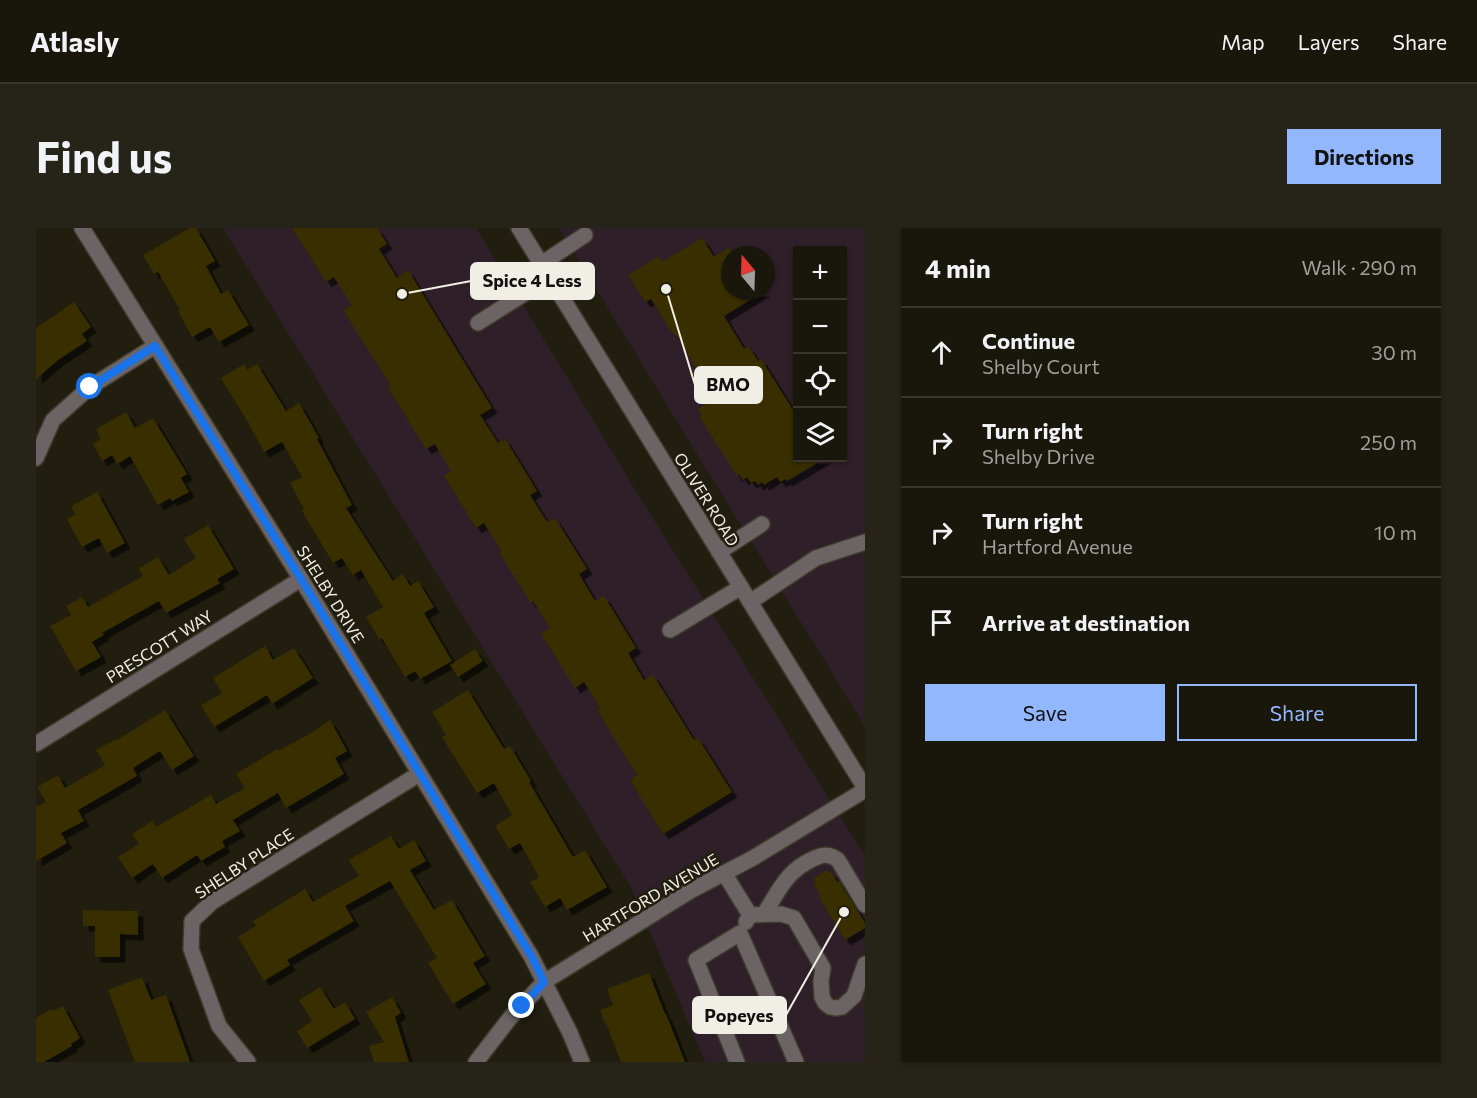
<!DOCTYPE html>
<meta charset="utf-8">
<style>
:root{--surface:#19160b;--page:#262319;--text:#f1f3f6;--muted:#9f9f9d;--line:#37352c;--accent:#93b7fd}
body{margin:0;font-family:Commissioner,sans-serif;background:var(--page);color:var(--text)}
.controls{position:absolute;right:18px;top:18px;display:grid;overflow:hidden;border-radius:0px;box-shadow:0 2px 4px #0004}
.controls button{width:54px;height:54px;display:grid;place-items:center;padding:0;border:0;border-bottom:2px solid var(--line);background:var(--surface);color:var(--text);font:30px sans-serif}
.compass{position:absolute;left:685px;top:18px;width:54px;height:54px;border-radius:50%;background:var(--surface);box-shadow:0 2px 4px #0004;rotate:341deg}
.stop{position:absolute;width:18px;height:18px;margin:-14px;border:4px solid #1a73e8;border-radius:50%;background:#fff}
.stop.end{background:#1a73e8;border-color:#fff;box-shadow:0 2px 6px #0008}
.list{margin:0;padding:0;list-style:none}
h2{display:flex;justify-content:space-between;align-items:center;height:78px;margin:0;padding:0 24px;font-size:26px}
h2 small{font-size:20px;font-weight:400;color:var(--muted)}
.list li{display:grid;grid-template-columns:39px 1fr auto;gap:18px;align-items:center;box-sizing:border-box;height:90px;padding:0 24px;border-top:2px solid var(--line)}
.list b{display:block;font-size:22px;white-space:nowrap}
.list p{margin:0;font-size:20px;white-space:nowrap;color:var(--muted)}
.list em{font-size:20px;font-style:normal;color:var(--muted)}
.actions{display:flex;gap:12px;padding:18px 24px}
.actions a{flex:1;padding:14px 0;border:2px solid var(--accent);border-radius:0px;text-align:center;font-size:21px;color:var(--accent)}
.actions .main{background:var(--accent);color:#111}
.icon{flex:none;width:33px;height:33px;fill:none;stroke:currentColor;stroke-width:2;stroke-linecap:round;stroke-linejoin:round}
.map{position:relative;flex:none;width:829px;height:834px;overflow:hidden;border-radius:0px}
header{display:flex;align-items:center;gap:36px;box-sizing:border-box;height:84px;padding:0 30px;background:var(--surface);border-bottom:2px solid var(--line)}
header strong{font-size:28px}
nav{display:flex;gap:33px;margin-inline-start:auto;font-size:21px}
.intro{display:flex;align-items:center;justify-content:space-between;box-sizing:border-box;height:144px;padding:0 36px}
h1{margin:0;font-size:42px}
.button{padding:15px 27px;border-radius:0px;background:var(--accent);color:#111;font-size:21px;font-weight:700}
main{display:flex;gap:36px;padding:0 36px}
aside{flex:1;background:var(--surface);border-radius:0px;box-shadow:0 2px 4px #0004}
.map>svg:first-child{display:block}
.commercial{fill:#2f1f28;fill-rule:evenodd}
.building{fill:#372e00;filter:url(#shadow)}
.lines{fill:none;stroke-linecap:round;stroke-linejoin:round}
.minor-casing{stroke:#3e3b2d;stroke-width:18}
.minor{stroke:#6c6364;stroke-width:15}
.route{stroke:#1a73e8;stroke-width:8}
.labels{text-anchor:middle;dominant-baseline:central;stroke-width:5;stroke-linejoin:round;paint-order:stroke}
.street-label{font-size:16px;fill:#f1efe5;stroke:#211e0f}
.leader{fill:none;stroke:#f1efe5;stroke-width:2}
.callout-dot{fill:#f1efe5;stroke:#211e0f;stroke-width:2}
.callout{fill:#f1efe5;stroke:#f1efe5;stroke-width:2}
.callout-label{font-size:18px;text-anchor:middle;font-weight:bold;fill:#111}
</style>
<header>
<strong>Atlasly</strong>
<nav><a>Map</a><a>Layers</a><a>Share</a></nav>
</header>
<div class="intro"><h1>Find us</h1><a class="button">Directions</a></div>
<main>
<div class="map">
<svg width="829" height="834" viewBox="0 0 829 834">
<defs>
<filter id="shadow"><feDropShadow dx="5.5" dy="5.5" stdDeviation="0" flood-color="#0009"/></filter>
</defs>
<rect width="100%" height="100%" fill="#211e0f"/>
<g class="commercial">
<path d="M187,0H440L616,289L829,628V834H669L596,661Z"/>
<path d="M523,0H829V498L664,231ZM762,22H806V230H762ZM694,27H730V63H694Z"/>
</g>
<g class="building">
<path d="M154,0H160L179,33L170,38L185,66L192,62L213,97L183,114L174,99L156,109L142,83L144,82L122,44L118,46L107,27Z"/>
<path d="M256,0H341L351,16L343,21L361,50L372,42L456,180L444,187L462,215L469,211L501,263L494,267L511,294L519,290L551,341L543,346L559,373L568,368L600,420L592,425L608,452L617,447L658,512L662,510L696,564L627,606L594,552L601,547L561,482L564,480L548,454L539,460L505,406L514,400L497,373L495,375L463,324L465,322L448,295L440,300L408,248L415,243L399,216L390,221L352,160L355,158L307,82L316,77L298,49L290,54Z"/>
<path d="M666,10L678,29L694,19V63H729L688,88L708,121L712,118L722,133L725,131L762,190V230H790L751,253L750,251L744,254L741,249L728,257L726,254L722,257L719,253L715,255L711,249L707,252L703,246L701,248L663,188L666,186L662,181L670,176L654,146L660,142L659,141L660,140L643,111L638,105L637,106L615,71L609,74L592,47L623,28L626,34Z"/>
<path d="M38,74L55,99L46,106L51,113L22,132L0,151V100Z"/>
<path d="M208,136L211,142L221,136L250,183L263,175L283,210L281,211L316,277L310,280L357,353L367,346L374,358L382,353L398,379L388,385L416,433L384,451L379,443L369,449L346,410L343,411L330,389L347,379L325,342L317,347L306,330L297,335L266,283L268,281L254,255L266,249L246,214L228,224L213,196L185,150Z"/>
<path d="M90,184L99,200L117,190L151,246L145,250L153,264L136,273L134,270L122,277L94,228L81,236L76,227L66,233L57,216L65,211L60,201Z"/>
<path d="M61,264L89,315L71,325L63,310L46,319L31,291L39,287L35,278Z"/>
<path d="M172,297L198,341L181,351L184,355L130,385L123,373L66,405L68,407L56,414L65,429L40,443L14,398L35,387L30,378L46,369L52,379L107,348L103,340L122,329L133,347L160,330L148,311Z"/>
<path d="M229,418L237,432L258,420L277,450L236,476L231,467L178,499L165,477L186,465L177,450Z"/>
<path d="M439,421L447,433L422,449L414,437Z"/>
<path d="M432,462L468,521L474,518L495,553L493,554L537,629L549,622L571,659L531,682L524,670L509,679L494,654L503,649L484,615L473,621L459,598L476,587L458,555L441,565L406,509L410,507L396,484Z"/>
<path d="M129,482L158,528L136,542L124,523L97,540L101,548L42,582L48,593L25,605L31,615L0,633V579L10,574L1,559L22,547L29,560L69,537L60,522L80,511L81,512Z"/>
<path d="M294,492L311,523L299,530L308,546L250,580L242,565L197,592L204,603L186,613L189,619L165,633L161,627L126,650L117,636L96,650L82,629L103,616L96,606L116,593L120,599L175,567L180,576L209,560L200,546L241,521L242,523L275,505Z"/>
<path d="M355,608L363,621L378,612L390,633L374,642L398,682L416,672L449,728L437,735L450,756L417,776L392,735L401,730L354,653L309,678L318,693L251,732L254,737L228,753L202,709L220,698L217,693L269,661L277,674L323,648L313,632Z"/>
<path d="M791,642L793,645L795,644L801,654L803,653L829,695V700L809,712L783,669L785,668L777,655L779,653L777,651Z"/>
<path d="M47,682L102,683V707L84,706V729H59V698H47Z"/>
<path d="M613,745L629,786H630L649,834H585L570,795L569,796L564,782L577,777L571,761Z"/>
<path d="M106,749L115,772L130,767L154,834H99L72,762Z"/>
<path d="M284,759L298,781L309,774L319,791L271,820L261,803L276,793L263,772Z"/>
<path d="M356,769L365,785L359,789L373,834H338L333,818L348,814L330,784Z"/>
<path d="M27,778L44,810L35,816L36,818L8,834H0V790L15,781L17,783Z"/>
</g>
<g class="lines">
<defs>
<g id="minor">
<path d="M46,0L265,351L495,728L534,805L546,834"/>
<path d="M483,0L829,560"/>
<path d="M505,36L549,7"/>
<path d="M442,95L513,50"/>
<path d="M0,230L17,192L54,159L119,118"/>
<path d="M683,324L726,296"/>
<path d="M714,374L780,330L829,314"/>
<path d="M634,402L705,359"/>
<path d="M0,516L265,351"/>
<path d="M688,645L714,687L710,694"/>
<path d="M728,686C744,661 751,642 779,630C788,626 794,626 802,632L829,677"/>
<path d="M714,687L745,686L758,690L787,740L785,753L786,769L789,775L794,779L799,780L806,779L818,768L829,736"/>
<path d="M212,834L183,798L155,721L156,693L176,674L383,546"/>
<path d="M440,834L474,790L508,754L656,662L717,630L829,562"/>
<path d="M701,834L660,732L704,705L760,834"/>
</g>
</defs>
<use href="#minor" class="minor-casing"/>
<use href="#minor" class="minor"/>
</g>
<g class="lines">
<path class="route" d="M54,159L119,118L265,351L496,729L508,754L486,778"/>
</g>
<g class="labels">
<g class="street-label">
<text transform="translate(671 271) rotate(58)">OLIVER ROAD</text>
<text transform="translate(295 366) rotate(58)">SHELBY DRIVE</text>
<text transform="translate(123 418) rotate(-32)">PRESCOTT WAY</text>
<text transform="translate(208 635) rotate(-33)">SHELBY PLACE</text>
<text transform="translate(614 669) rotate(-31)">HARTFORD AVENUE</text>
</g>
</g>
<path class="leader" d="M366 66L435 53M630 61L659 157M808 684L750 787"/>
<g class="callout-dot">
<circle cx="366" cy="66" r="6"/>
<circle cx="630" cy="61" r="6"/>
<circle cx="808" cy="684" r="6"/>
</g>
<g class="callout">
<rect x="435" y="35" width="123" height="36" rx="6"/>
<rect x="659" y="139" width="67" height="36" rx="6"/>
<rect x="657" y="769" width="93" height="36" rx="6"/>
</g>
<g class="callout-label">
<text x="496" y="59">Spice 4 Less</text>
<text x="692" y="163">BMO</text>
<text x="703" y="794">Popeyes</text>
</g>
</svg>
<div class="controls">
<button>+</button>
<button>−</button>
<button><svg class="icon" aria-label="locate" viewBox="0 0 24 24"><circle cx="12" cy="12" r="6"/><path d="M12 2v4M12 18v4M2 12h4M18 12h4"/></svg></button>
<button><svg class="icon" aria-label="layers" viewBox="0 0 24 24"><path d="M12 4l9 5-9 5-9-5zM3 14l9 5 9-5"/></svg></button>
</div>
<svg class="compass" viewBox="-18 -18 36 36"><path d="M0-13l5 13h-10z" fill="#e53935"/><path d="M0 13l5-13h-10z" fill="#9f9f9d"/></svg>
<div class="stop" style="left:54px;top:159px"></div>
<div class="stop end" style="left:486px;top:778px"></div>
</div>
<aside>
<h2>4 min<small>Walk · 290 m</small></h2>
<ul class="list">
<li><svg class="icon" aria-label="ahead" viewBox="0 0 24 24"><path d="M12 20V5M6 11l6-6 6 6"/></svg><div><b>Continue</b><p>Shelby Court</p></div><em>30 m</em></li>
<li><svg class="icon" aria-label="right" viewBox="0 0 24 24"><path d="M7 20v-9h11M14 6l5 5-5 5"/></svg><div><b>Turn right</b><p>Shelby Drive</p></div><em>250 m</em></li>
<li><svg class="icon" aria-label="right" viewBox="0 0 24 24"><path d="M7 20v-9h11M14 6l5 5-5 5"/></svg><div><b>Turn right</b><p>Hartford Avenue</p></div><em>10 m</em></li>
<li><svg class="icon" aria-label="arrive" viewBox="0 0 24 24"><path d="M6 21V4h12l-3 4 3 4H6"/></svg><div><b>Arrive at destination</b></div></li>
</ul>
<div class="actions"><a class="main">Save</a><a>Share</a></div>
</aside>
</main>
